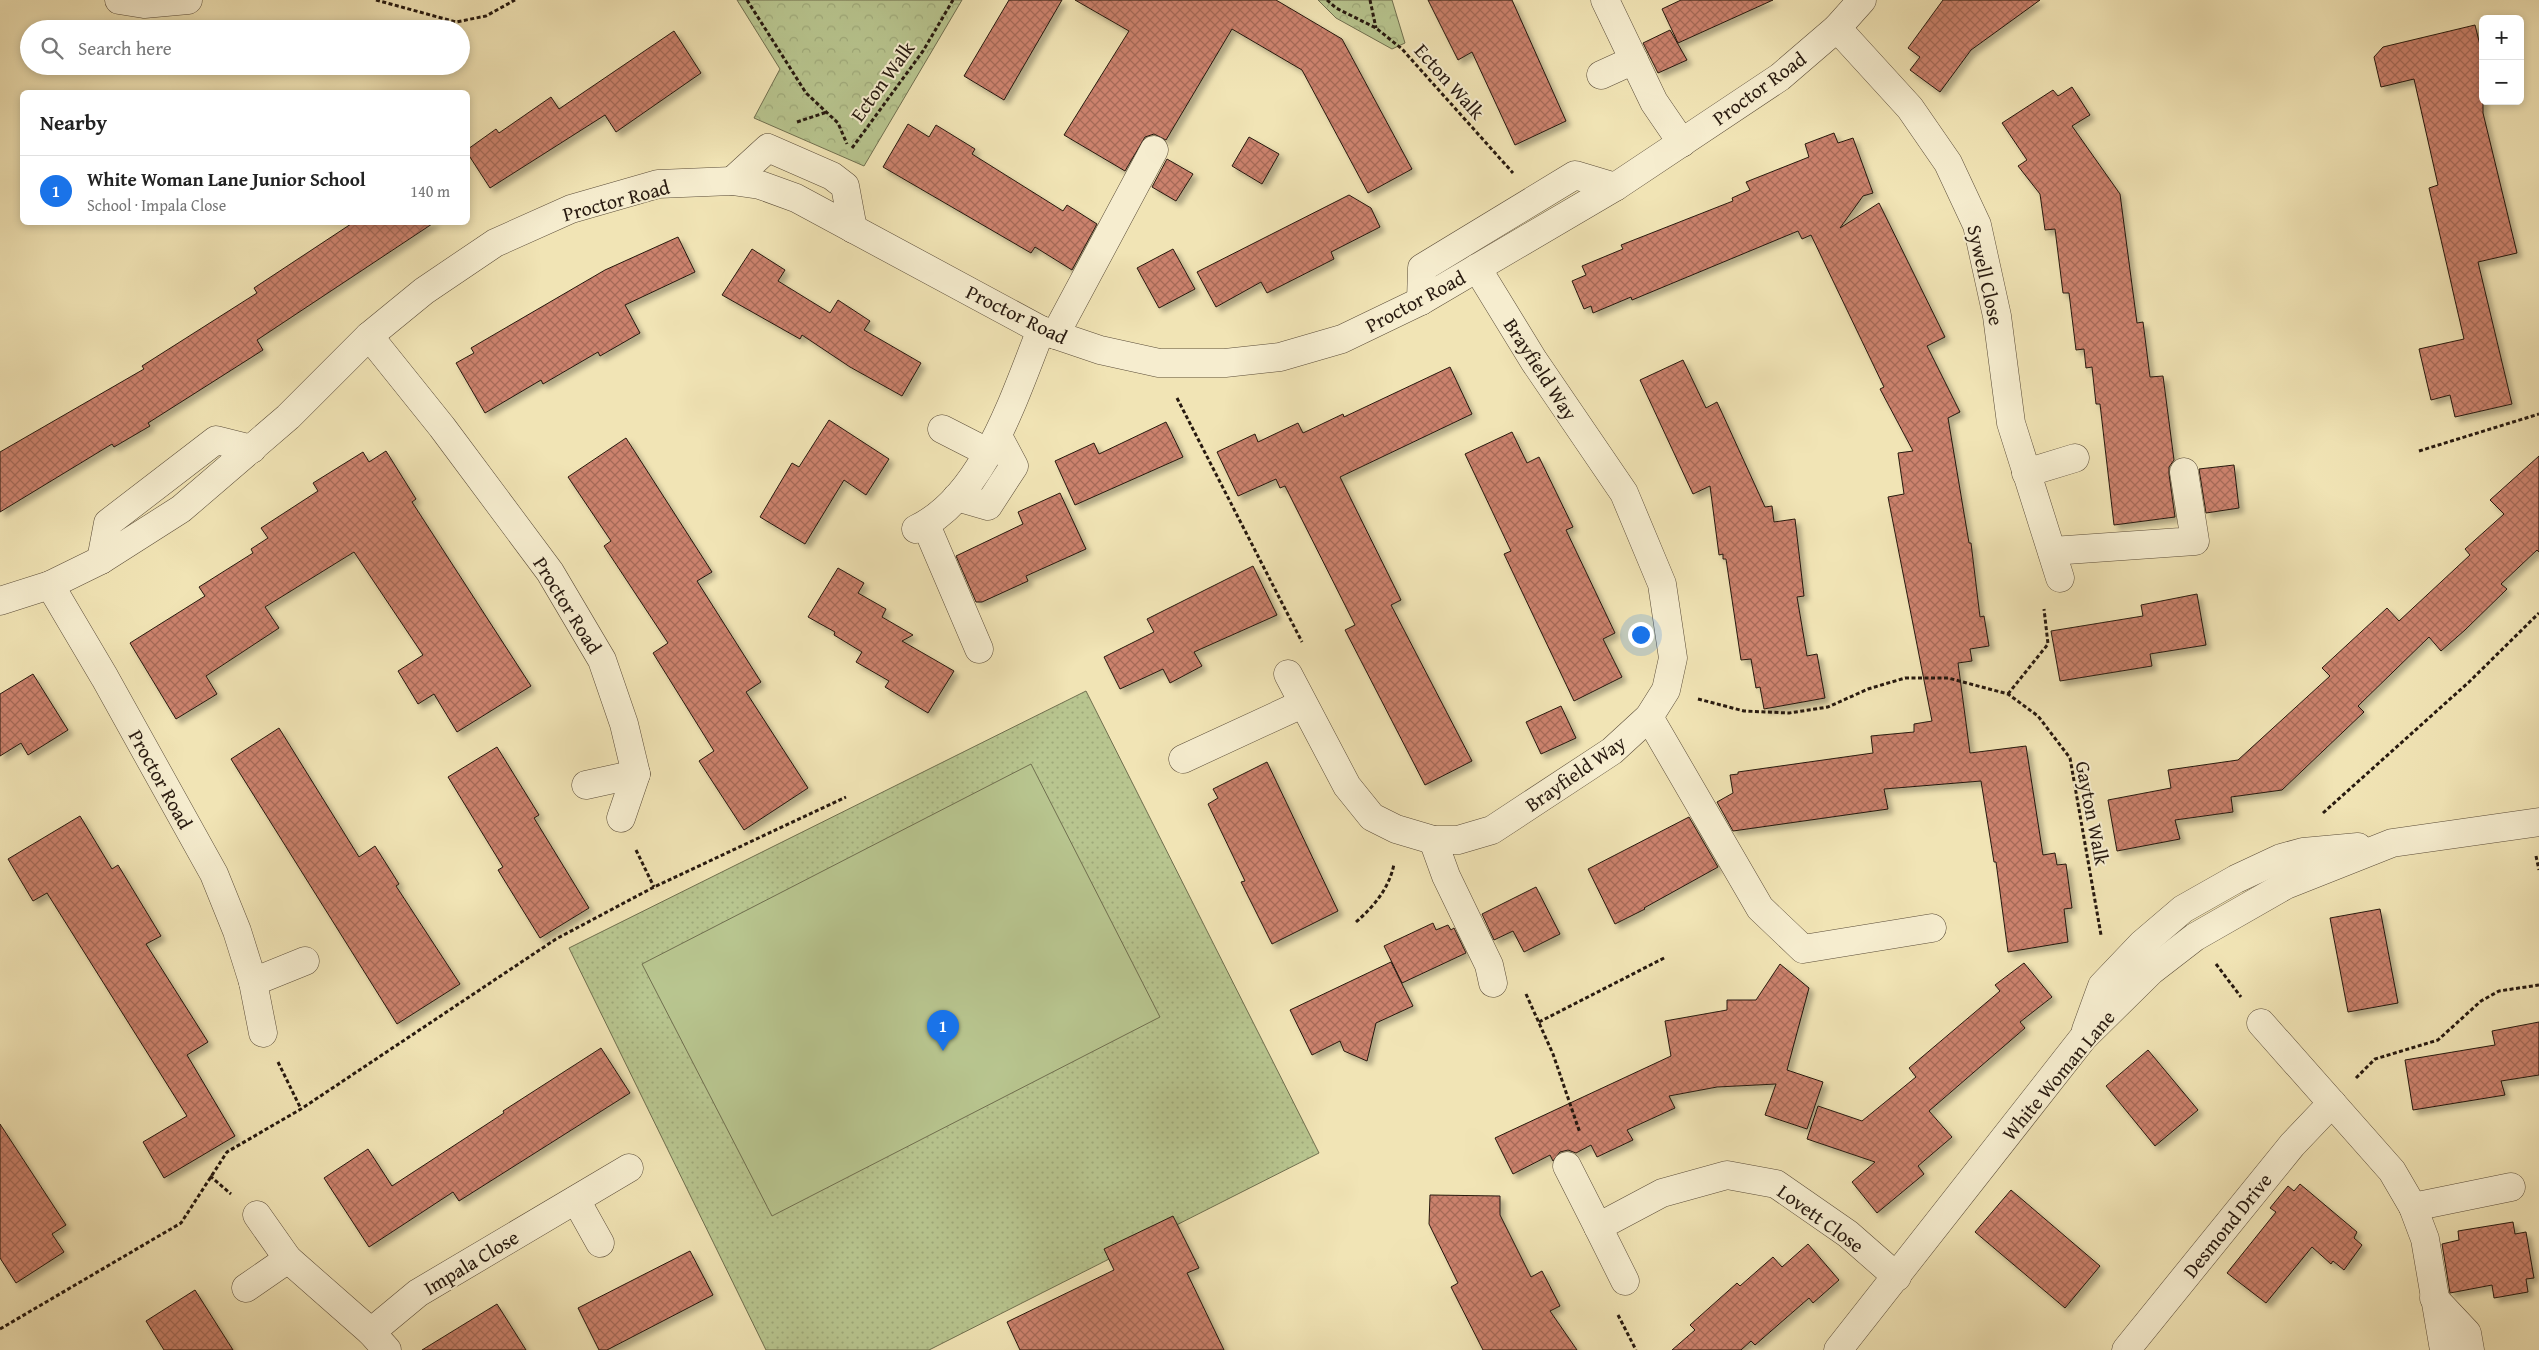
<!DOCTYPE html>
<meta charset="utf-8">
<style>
:root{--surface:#fff;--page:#f6f6f6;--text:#222;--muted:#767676;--line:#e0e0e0;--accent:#1a73e8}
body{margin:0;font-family:"Gentium Book Plus",serif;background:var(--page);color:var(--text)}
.controls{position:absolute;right:15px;top:15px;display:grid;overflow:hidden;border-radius:8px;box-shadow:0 2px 8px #0003}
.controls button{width:45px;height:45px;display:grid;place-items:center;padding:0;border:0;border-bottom:1px solid var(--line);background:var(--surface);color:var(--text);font:25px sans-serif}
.you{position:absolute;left:1640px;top:634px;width:18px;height:18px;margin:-12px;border:4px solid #fff;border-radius:50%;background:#1a73e8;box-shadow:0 0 0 8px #1a73e833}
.badge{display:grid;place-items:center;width:32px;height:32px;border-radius:50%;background:var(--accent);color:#fff;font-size:16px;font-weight:700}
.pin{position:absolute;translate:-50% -41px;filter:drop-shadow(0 1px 2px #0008)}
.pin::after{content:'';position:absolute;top:26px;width:18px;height:15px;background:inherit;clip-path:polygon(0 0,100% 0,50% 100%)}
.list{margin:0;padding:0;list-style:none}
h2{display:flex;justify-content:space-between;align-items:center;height:65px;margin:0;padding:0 20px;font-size:21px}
h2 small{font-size:16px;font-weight:400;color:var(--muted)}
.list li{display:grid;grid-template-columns:32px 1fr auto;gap:15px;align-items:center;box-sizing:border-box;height:70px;padding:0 20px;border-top:1px solid var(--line)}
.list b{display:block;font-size:19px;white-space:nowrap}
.list p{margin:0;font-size:16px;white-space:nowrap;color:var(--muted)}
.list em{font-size:16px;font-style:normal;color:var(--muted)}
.icon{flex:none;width:28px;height:28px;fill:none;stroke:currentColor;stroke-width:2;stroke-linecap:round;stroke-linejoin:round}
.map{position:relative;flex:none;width:2539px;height:1350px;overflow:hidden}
.search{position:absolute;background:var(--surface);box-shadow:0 2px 8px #0003;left:20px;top:20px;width:450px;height:55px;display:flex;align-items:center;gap:12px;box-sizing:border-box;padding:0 18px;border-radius:28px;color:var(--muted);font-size:19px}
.panel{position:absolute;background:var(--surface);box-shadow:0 2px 8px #0003;left:20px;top:90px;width:450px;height:135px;border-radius:8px}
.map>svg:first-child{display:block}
.grass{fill:url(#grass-dots);stroke:#706f4f}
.park{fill:url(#park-crowns);stroke:#706f4f}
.pitch{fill:#b8c58f;stroke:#706f4f}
.building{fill:url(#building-cross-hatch);stroke:#27190f;filter:url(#shadow)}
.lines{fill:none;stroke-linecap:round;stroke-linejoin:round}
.minor-casing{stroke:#5a4c38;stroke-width:29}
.path{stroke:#27190f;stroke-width:3;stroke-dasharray:4 2.5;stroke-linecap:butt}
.minor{stroke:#f6edcf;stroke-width:28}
.labels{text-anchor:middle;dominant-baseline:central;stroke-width:4;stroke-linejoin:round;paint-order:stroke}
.street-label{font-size:20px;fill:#27190f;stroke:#f6edcf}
</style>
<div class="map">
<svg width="2539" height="1350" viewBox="0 0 2539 1350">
<defs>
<pattern id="grass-dots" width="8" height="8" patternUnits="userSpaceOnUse" patternTransform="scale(1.25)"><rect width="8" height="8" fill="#b8c58f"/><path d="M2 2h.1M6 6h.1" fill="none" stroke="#9ea97a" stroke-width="1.8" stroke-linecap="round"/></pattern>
<pattern id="park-crowns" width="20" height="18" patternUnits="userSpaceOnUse" patternTransform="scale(1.25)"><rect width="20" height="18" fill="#b8c58f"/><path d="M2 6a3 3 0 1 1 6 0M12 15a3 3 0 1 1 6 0" fill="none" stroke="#9ea97a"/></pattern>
<pattern id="building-cross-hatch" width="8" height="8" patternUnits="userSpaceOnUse" patternTransform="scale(1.25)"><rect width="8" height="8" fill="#cc826d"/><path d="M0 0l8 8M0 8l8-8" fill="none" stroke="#a66a58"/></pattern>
<filter id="shadow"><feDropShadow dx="4.5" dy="4.5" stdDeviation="2.5" flood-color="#0004"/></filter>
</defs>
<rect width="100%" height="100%" fill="#f1e4b5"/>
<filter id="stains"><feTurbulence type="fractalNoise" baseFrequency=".004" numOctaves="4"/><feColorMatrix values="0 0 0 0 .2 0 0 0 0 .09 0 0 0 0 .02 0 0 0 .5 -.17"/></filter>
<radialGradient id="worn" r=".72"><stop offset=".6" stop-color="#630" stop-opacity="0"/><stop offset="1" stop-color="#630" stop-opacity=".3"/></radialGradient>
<path class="grass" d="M1086,691L1319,1153L929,1350H766L569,948Z"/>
<g class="park">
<path d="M737,0H962L864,166L754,118L780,69Z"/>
<path d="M1318,0H1392L1405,43L1392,49L1336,18Z"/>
</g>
<path class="pitch" d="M1031,764L1160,1017L772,1216L642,964Z"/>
<g class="building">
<path d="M1009,0H1062L1004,100L964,76Z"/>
<path d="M1075,0H1276L1342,39L1412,169L1368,193L1302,70L1232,29L1166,140L1154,134L1145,137L1125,171L1064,135L1129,31Z"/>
<path d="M1428,0H1512L1566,121L1515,145L1472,52L1458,60Z"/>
<path d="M1681,0H1773L1678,43L1662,9Z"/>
<path d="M1943,0H2040L1971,50L1940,92L1910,70L1920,57L1908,48Z"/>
<path d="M2475,25L2483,57V113L2517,253L2478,262L2512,404L2455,417L2450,395L2431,400L2419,349L2464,339L2429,188L2438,185L2414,79L2381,87L2374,57L2383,47Z"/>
<path d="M1670,30L1687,60L1658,73L1643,43Z"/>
<path d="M674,31L701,73L616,132L605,115L490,188L468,154V149L496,129L499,133L551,97L559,109Z"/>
<path d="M2072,87L2090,115L2072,126L2120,194L2137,323L2143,322L2150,377L2163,376L2174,460L2169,467V474L2175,517L2114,525L2100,404H2096L2092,367L2086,368L2084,349L2076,350L2069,293H2063L2055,229L2045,230L2040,194L2018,166L2027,160L2002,123L2053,90L2058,96Z"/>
<path d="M908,124L929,137L936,125L975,149L972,154L1063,211L1067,205L1097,224L1072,270L1035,247L1031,253L883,167Z"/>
<path d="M1834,133L1838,143L1853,138L1873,193L1863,196L1840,228L1879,203L1945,337L1927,346L1960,412L1948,418L1969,543H1971L1980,617L1984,616L1989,646L1970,649L1972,661L1958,663L1970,753L2026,746L2043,855L2055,853L2057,865L2066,864L2072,908L2064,909L2068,942L2008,952L1996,862H1994L1981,781L1884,789L1888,809L1733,831L1717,802L1733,793L1730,775L1738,774V772L1873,753L1871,736L1914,732V724L1932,721L1888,497L1904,494L1898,453L1913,451L1880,389L1884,387L1811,235L1802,239L1798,231L1632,300L1631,297L1593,313L1591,306L1584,309L1572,281L1586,275L1582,266L1623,249L1621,245L1733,201L1732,198L1750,190L1746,182L1809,157L1805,144Z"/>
<path d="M1249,137L1279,154L1262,184L1232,166Z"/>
<path d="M1167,159L1193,174L1176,201L1152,187Z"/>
<path d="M1349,195L1371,208L1380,227L1331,252L1334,259L1267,293L1261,282L1216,307L1197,272Z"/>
<path d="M354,222H435L257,340L263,350L148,423L150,426L114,447L112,444L0,512V452L144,369L142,366L257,293L254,288Z"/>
<path d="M678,237L695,272L625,305L640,333L600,356L598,352L543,384L541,380L485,413L456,363L474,353L471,348L605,270Z"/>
<path d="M752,249L785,270L778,281L830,313L838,300L870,321L864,330L921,363L902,396L850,367L802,335L800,339L722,295Z"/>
<path d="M1173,249L1195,289L1159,308L1137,268Z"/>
<path d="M1683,360L1706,408L1717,402L1765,507L1772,506L1774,522L1795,519L1804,596L1797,597L1807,656L1817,654L1825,698L1764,709L1760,687L1756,688L1751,659L1741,660L1726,559H1723V554L1719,555L1710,486L1693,494L1640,380Z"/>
<path d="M1450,367L1472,414L1340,477L1401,600L1391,605L1472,761L1425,785L1345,630L1355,625L1285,486L1280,488L1276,479L1238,496L1217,452L1255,434L1258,442L1298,423L1303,433L1343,414L1344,417Z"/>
<path d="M829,420L889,459L866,495L844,480L805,544L760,517L792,463L799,467Z"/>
<path d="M1166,422L1183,457L1075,505L1055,461L1094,443L1099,454Z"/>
<path d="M1512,432L1527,463L1539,457L1573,527L1566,530L1615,633L1603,639L1622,677L1574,701L1504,554L1511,551L1465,454Z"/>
<path d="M626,438L712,572L697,581L761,682L746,692L808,788L744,830L699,761L714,751L653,653L668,643L604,546L611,541L568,477Z"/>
<path d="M386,451L416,499L412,502L531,686L457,732L434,694L418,704L398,671L423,655L354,552L265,607L279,628L206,676L217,694L176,719L130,643L205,596L199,587L253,553L251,549L268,538L261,528L318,491L313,483L363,452L369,462Z"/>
<path d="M2539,456V552L2537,550L2501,584L2507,589L2465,630L2441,651L2429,637L2358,706L2364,712L2282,790L2231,797L2233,812L2175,820L2180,839L2117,851L2108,800L2171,788L2168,770L2238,760L2330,676L2322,668L2387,608L2399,621L2470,555L2465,549L2504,514L2490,500Z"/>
<path d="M2234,465L2239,508L2206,513L2199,469Z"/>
<path d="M1060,493L1086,549L1026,576L1028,581L982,602H976L956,556L1023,524L1018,512Z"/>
<path d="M1253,566L1277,615L1194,652L1202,666L1170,683L1163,669L1120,689L1104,657L1154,632L1147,619Z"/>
<path d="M838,568L864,583L858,593L886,609L882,617L913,635L902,641L954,671L928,713L885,687L889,681L856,662L862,652L834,635L835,632L808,617Z"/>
<path d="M2197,594L2206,645L2150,654L2152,666L2060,681L2051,631L2143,616L2141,605Z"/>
<path d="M33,674L68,730L28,755L21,743L0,756V694Z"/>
<path d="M1561,706L1576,738L1541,754L1526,722Z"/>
<path d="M279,728L359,857L375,846L399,884L396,886L460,984L397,1024L231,759Z"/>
<path d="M497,747L539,815L534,818L589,908L540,938L498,870L503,867L448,777Z"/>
<path d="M1267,762L1338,911L1272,944L1241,882L1245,881L1208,804L1218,798L1213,789Z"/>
<path d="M80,816L112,869L118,865L161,936L146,944L208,1042L187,1055L235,1136L164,1178L143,1142L187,1116L47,893L33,901L8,859Z"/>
<path d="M1689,817L1718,867L1644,908L1645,909L1615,924L1588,869Z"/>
<path d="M1536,887L1560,934L1524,952L1513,931L1494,940L1482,914Z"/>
<path d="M2380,909L2398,1003L2348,1012L2330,918Z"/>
<path d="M1433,923L1436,930L1448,925L1451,930L1454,928L1466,953L1402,983L1384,946Z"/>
<path d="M1391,962L1413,1006L1376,1023L1367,1061L1344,1051L1340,1041L1312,1055L1290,1010Z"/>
<path d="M2024,963L2052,997L2020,1022L2025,1028L1929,1111L1952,1137L1918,1166L1924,1174L1877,1213L1852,1182L1875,1162L1807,1139L1818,1106L1862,1121L1916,1077L1909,1068L2000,991L1995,985Z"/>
<path d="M1780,964L1809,988L1787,1070L1823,1082L1807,1129L1765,1115L1776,1084L1717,1087L1669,1096L1675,1108L1627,1130L1633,1140L1597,1157L1591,1145L1576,1153L1568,1150L1560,1152L1553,1161L1550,1155L1513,1174L1495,1138L1671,1056L1665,1021L1727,1010V1000H1756Z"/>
<path d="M2539,1022V1075L2501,1081L2505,1095L2413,1110L2405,1060L2495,1045L2492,1031Z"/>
<path d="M601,1048L630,1093L459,1201L453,1192L369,1247L324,1178L368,1149L392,1186L504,1113L503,1111Z"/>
<path d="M2148,1050L2198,1110L2155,1146L2106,1086Z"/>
<path d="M0,1124L66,1225L52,1234L64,1252L16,1283L0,1258Z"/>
<path d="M2300,1184L2357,1232L2354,1238L2362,1245L2344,1270L2333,1261L2331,1264L2312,1247L2266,1303L2227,1273L2276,1212L2270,1208L2288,1186L2294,1191Z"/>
<path d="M2011,1190L2100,1266L2065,1308L1975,1232Z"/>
<path d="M1430,1195L1500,1196V1215L1531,1277L1542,1271L1560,1306L1550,1311L1577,1350H1483L1451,1287L1458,1283L1429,1224Z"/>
<path d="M1173,1216L1199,1268L1187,1273L1224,1350H1020L1007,1322L1114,1270L1104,1249Z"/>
<path d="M2513,1222L2515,1234L2526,1232L2534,1278L2526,1279L2528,1292L2494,1298L2492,1285L2450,1293L2442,1244L2459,1240L2458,1231Z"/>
<path d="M1808,1244L1839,1280L1813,1303L1809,1298L1755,1345L1751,1341L1741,1350H1672L1695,1330L1690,1325L1737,1283L1740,1286L1773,1257L1782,1267Z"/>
<path d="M690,1251L713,1295L607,1350H599L578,1308Z"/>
<path d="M195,1290L233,1350H164L146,1321Z"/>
<path d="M497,1304L526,1350H422Z"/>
</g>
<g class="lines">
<defs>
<g id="minor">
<path d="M119,0L144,4L188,0"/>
<path d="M1605,0L1654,102L1682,143"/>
<path d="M1837,28L1910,108L1948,163L1977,225L1997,316L2011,423L2060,578"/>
<path d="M1601,75L1634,60"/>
<path d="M732,181L768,148L832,176L845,186L853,229"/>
<path d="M1421,301L1422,268L1575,175L1615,187"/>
<path d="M1055,335L1154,150"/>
<path d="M369,336L442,427L550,572L602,660L624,724L636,774L621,818"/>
<path d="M942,429L989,453"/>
<path d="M2026,473L2075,458"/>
<path d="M957,497L988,506L1014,466L998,436"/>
<path d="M926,525L979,649"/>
<path d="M916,529C984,497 1015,394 1041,330"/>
<path d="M2052,551L2195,541L2184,472"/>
<path d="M101,560L108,523L216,440L252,449"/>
<path d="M50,585L105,678L214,874L237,931L253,982L263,1033"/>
<path d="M0,601L50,585L101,560L181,509L288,417L369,336L424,291L495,243L571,209L658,184L732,181L760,185L796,198L1041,330L1100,350L1159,363H1225L1280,357L1342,339L1421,301L1615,187L1780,77L1837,28L1862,0"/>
<path d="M1288,674L1347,786L1372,817L1396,829L1433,840H1458L1492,830L1612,751L1649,717L1666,690L1673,658L1662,584L1624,493L1534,361L1477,268"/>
<path d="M1649,717L1760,908L1803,949L1932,928"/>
<path d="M1183,759L1302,704"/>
<path d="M586,785L636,774"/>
<path d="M1433,840L1446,876L1489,965L1493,983"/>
<path d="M253,982L305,961"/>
<path d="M2261,1023L2392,1171L2413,1207L2425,1239L2444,1350"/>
<path d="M2086,1030L2102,986L2142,944L2183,909L2236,879L2281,858L2303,852L2358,847"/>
<path d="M1567,1166L1598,1227"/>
<path d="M576,1200L600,1243"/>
<path d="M2413,1207L2511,1187"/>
<path d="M257,1215L288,1259L371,1332L387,1350"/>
<path d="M1625,1281L1598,1227L1662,1193L1727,1175L1776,1184L1848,1234L1897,1277"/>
<path d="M246,1288L288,1259"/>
<path d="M2434,1298L2467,1333L2470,1350"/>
<path d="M371,1332L418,1293L629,1168"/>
<path d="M1838,1350L2083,1038L2151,971L2195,937L2286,885L2392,843L2539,822"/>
<path d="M2126,1350L2292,1145L2332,1103"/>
</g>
</defs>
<use href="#minor" class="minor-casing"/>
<g class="path">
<path d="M376,0L456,22L486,16L515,0"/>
<path d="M747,0L806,93L838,123L847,144"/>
<path d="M1327,0L1336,8L1376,28L1402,49L1513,173"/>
<path d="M1370,0L1376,28"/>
<path d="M797,122L827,112"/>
<path d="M852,148L923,51L953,0"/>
<path d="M1177,398L1302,642"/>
<path d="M2419,451L2539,414"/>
<path d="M2008,694L2048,644L2044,609"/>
<path d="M1698,699L1744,711L1789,713L1828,707L1868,689L1905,678H1948L2008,694L2038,716L2070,758L2101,935"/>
<path d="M2323,813L2469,682L2539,613"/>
<path d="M636,850L654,887"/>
<path d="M2536,856L2539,870"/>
<path d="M1356,922C1374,906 1389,889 1394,864"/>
<path d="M2216,964L2241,997"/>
<path d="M1526,994L1553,1054L1580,1133"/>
<path d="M1539,1022L1666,957"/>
<path d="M278,1062L301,1109"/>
<path d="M2356,1078L2375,1059L2438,1040L2481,1001L2499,991L2539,985"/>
<path d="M210,1176L231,1194"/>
<path d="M1618,1315L1636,1350"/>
<path d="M0,1329L181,1223L227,1152L301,1109L556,939L654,887L846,797"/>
</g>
<use href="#minor" class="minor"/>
</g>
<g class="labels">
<g class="street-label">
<text transform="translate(882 81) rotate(-54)">Ecton Walk</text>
<text transform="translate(1450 81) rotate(48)">Ecton Walk</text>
<text transform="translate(1759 88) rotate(-36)">Proctor Road</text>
<text transform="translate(616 200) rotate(-15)">Proctor Road</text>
<text transform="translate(1986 275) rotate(77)">Sywell Close</text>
<text transform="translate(1415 301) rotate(-28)">Proctor Road</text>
<text transform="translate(1017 314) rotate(26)">Proctor Road</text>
<text transform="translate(1541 369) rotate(57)">Brayfield Way</text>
<text transform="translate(568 605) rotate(58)">Proctor Road</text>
<text transform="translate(1575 773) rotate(-35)">Brayfield Way</text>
<text transform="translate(161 779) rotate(61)">Proctor Road</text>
<text transform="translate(2093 813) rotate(79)">Gayton Walk</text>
<text transform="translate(2058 1075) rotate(-50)">White Woman Lane</text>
<text transform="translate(1821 1218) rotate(36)">Lovett Close</text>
<text transform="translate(2227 1225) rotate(-51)">Desmond Drive</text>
<text transform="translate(471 1262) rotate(-31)">Impala Close</text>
</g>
</g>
<rect width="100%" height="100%" filter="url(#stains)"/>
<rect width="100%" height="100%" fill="url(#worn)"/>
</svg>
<div class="controls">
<button>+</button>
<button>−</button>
</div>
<div class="you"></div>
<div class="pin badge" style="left:943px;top:1051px">1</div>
<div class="search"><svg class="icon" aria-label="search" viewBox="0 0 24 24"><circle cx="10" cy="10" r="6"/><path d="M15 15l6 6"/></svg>Search here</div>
<section class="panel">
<h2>Nearby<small></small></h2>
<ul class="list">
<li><span class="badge">1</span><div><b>White Woman Lane Junior School</b><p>School · Impala Close</p></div><em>140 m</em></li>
</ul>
</section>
</div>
